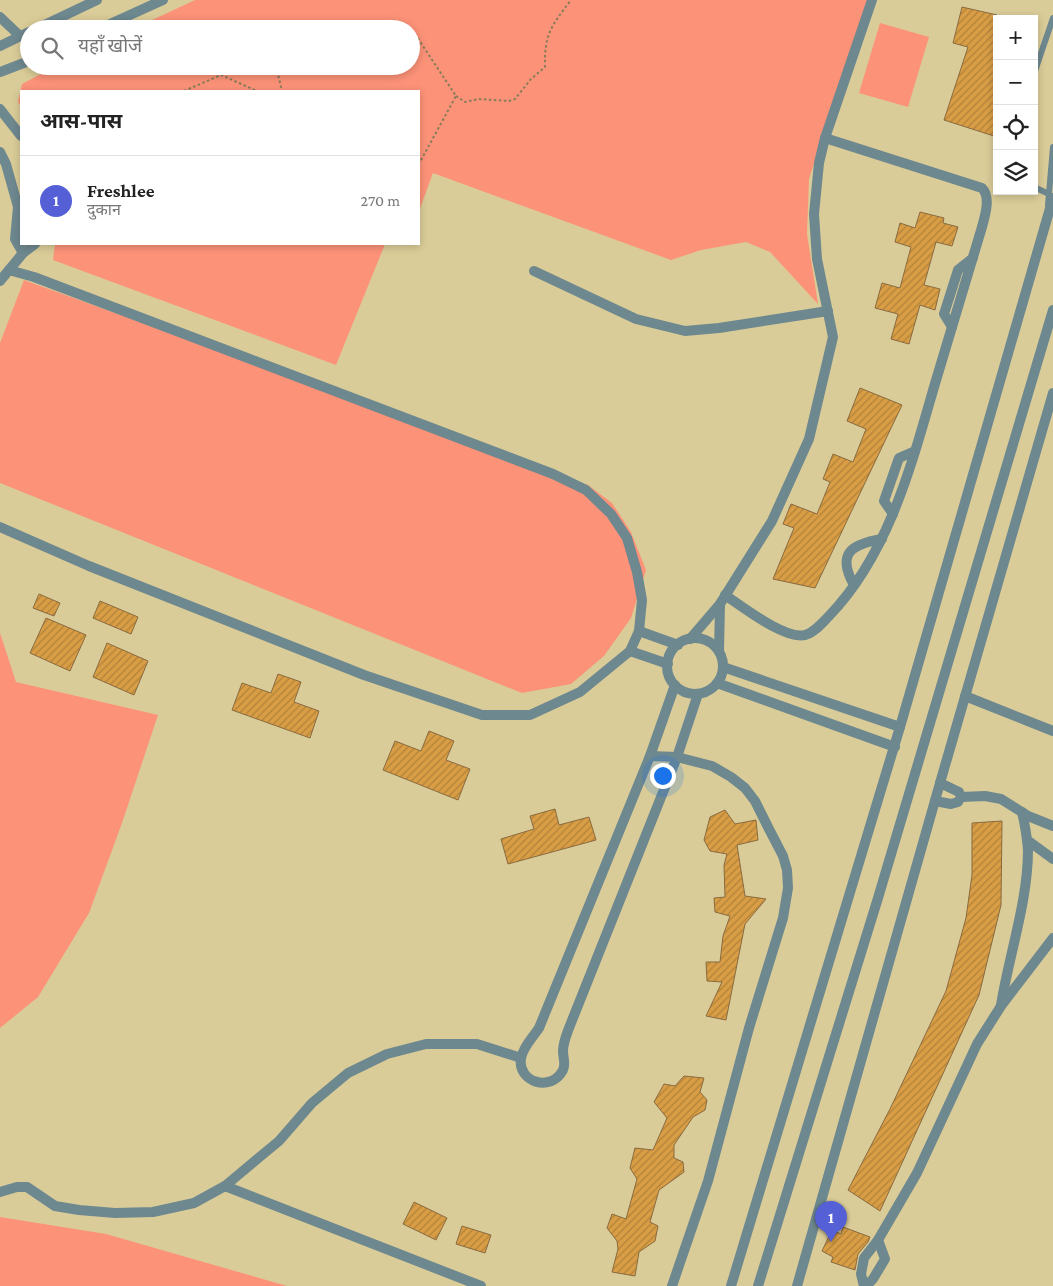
<!DOCTYPE html>
<html lang="hi">
<meta charset="utf-8">
<style>
:root{--surface:#fff;--page:#f2f2f2;--text:#222;--muted:#767676;--line:#e0e0e0;--accent:#5560d7}
body{margin:0;font-family:"Crimson Pro","Noto Sans Devanagari",serif;background:var(--page);color:var(--text)}
.controls{position:absolute;right:15px;top:15px;display:grid;overflow:hidden;border-radius:0px;box-shadow:0 2px 8px #0003}
.controls button{width:45px;height:45px;display:grid;place-items:center;padding:0;border:0;border-bottom:1px solid var(--line);background:var(--surface);color:var(--text);font:25px sans-serif}
.you{position:absolute;left:662px;top:775px;width:18px;height:18px;margin:-12px;border:4px solid #fff;border-radius:50%;background:#1a73e8;box-shadow:0 0 0 8px #1a73e833}
.badge{display:grid;place-items:center;width:32px;height:32px;border-radius:50%;background:var(--accent);color:#fff;font-size:16px;font-weight:700}
.pin{position:absolute;translate:-50% -41px;filter:drop-shadow(0 1px 2px #0008)}
.pin::after{content:'';position:absolute;top:26px;width:18px;height:15px;background:inherit;clip-path:polygon(0 0,100% 0,50% 100%)}
.list{margin:0;padding:0;list-style:none}
h2{display:flex;justify-content:space-between;align-items:center;height:65px;margin:0;padding:0 20px;font-size:21px}
h2 small{font-size:16px;font-weight:400;color:var(--muted)}
.list li{display:grid;grid-template-columns:32px 1fr auto;gap:15px;align-items:center;box-sizing:border-box;height:90px;padding:0 20px;border-top:1px solid var(--line)}
.list b{display:block;font-size:19px;white-space:nowrap}
.list p{margin:0;font-size:16px;white-space:nowrap;color:var(--muted)}
.list em{font-size:16px;font-style:normal;color:var(--muted)}
.icon{flex:none;width:28px;height:28px;fill:none;stroke:currentColor;stroke-width:2;stroke-linecap:round;stroke-linejoin:round}
.map{position:relative;flex:none;width:1053px;height:1286px;overflow:hidden}
.search{position:absolute;background:var(--surface);box-shadow:0 2px 8px #0003;left:20px;top:20px;width:400px;height:55px;display:flex;align-items:center;gap:12px;box-sizing:border-box;padding:0 18px;border-radius:28px;color:var(--muted);font-size:19px}
.panel{position:absolute;background:var(--surface);box-shadow:0 2px 8px #0003;left:20px;top:90px;width:400px;height:155px;border-radius:0px}
.map>svg:first-child{display:block}
.green{fill:#fc9278}
.building{fill:url(#building-hatch);stroke:#896a40}
.lines{fill:none;stroke-linecap:round;stroke-linejoin:round}
.path{stroke:#877d59;stroke-width:2;stroke-dasharray:2.5 2.5;stroke-linecap:butt}
.service{stroke:#6e888f;stroke-width:6}
.minor{stroke:#6e888f;stroke-width:10}
.tertiary{stroke:#6e888f;stroke-width:10}
</style>
<div class="map">
<svg width="1053" height="1286" viewBox="0 0 1053 1286">
<defs>
<pattern id="building-hatch" width="6" height="6" patternUnits="userSpaceOnUse" patternTransform="scale(1.25)"><rect width="6" height="6" fill="#d99e45"/><path d="M-1 1l2-2M0 6l6-6M5 7l2-2" fill="none" stroke="#b18239"/></pattern>
</defs>
<rect width="100%" height="100%" fill="#dacc98"/>
<g class="green">
<path d="M195,0H868L809,179L807,234L818,304L770,252L746,242L701,250L671,260L433,173L419,211V91H21V107L18,102L22,84L56,66H411V29H133Z"/>
<path d="M880,23L929,37L908,107L859,93Z"/>
<path d="M55,244H385L336,365L53,260Z"/>
<path d="M24,280L588,485L612,503L631,532L646,570L631,618L604,656L571,684L522,693L0,483V343Z"/>
<path d="M0,633L16,682L158,715L122,823L89,913L38,997L0,1028Z"/>
<path d="M0,1217L106,1234L287,1286H0Z"/>
</g>
<g class="building">
<path d="M962,7L997,15V137L944,120L968,47L953,43Z"/>
<path d="M920,212L944,218L943,223L958,227L952,246L936,242L924,285L940,289L935,310L920,305L909,344L891,339L898,314L875,308L882,283L900,288L911,247L895,242L900,223L915,228Z"/>
<path d="M860,388L902,405L815,588L773,579L794,528L783,524L791,504L817,514L830,482L823,479L833,454L853,462L866,429L847,421Z"/>
<path d="M39,594L60,603L54,616L33,608Z"/>
<path d="M100,601L138,617L131,634L93,618Z"/>
<path d="M46,618L86,635L70,671L30,653Z"/>
<path d="M107,643L148,661L134,695L93,677Z"/>
<path d="M278,674L301,682L294,702L319,711L310,738L232,710L242,683L271,693Z"/>
<path d="M429,731L454,741L446,760L470,769L458,800L383,770L395,741L421,751Z"/>
<path d="M555,809L559,825L589,817L596,840L508,864L501,839L534,829L530,816Z"/>
<path d="M725,810L735,824L756,820L758,840L737,845L745,896L766,899L745,924L726,1020L706,1016L722,982L707,981L706,962H720L723,936L730,916L715,912L714,898L725,897L724,865L727,854L710,851L704,840L710,817Z"/>
<path d="M1002,821L1001,905L979,995L880,1211L848,1190L890,1109L946,991L966,918L972,875V823Z"/>
<path d="M684,1076L704,1078L700,1092L707,1100L705,1110L693,1117L674,1145V1158L683,1162L684,1172L659,1190L650,1222L658,1226L655,1241L639,1252L635,1276L612,1272L618,1249L617,1241L607,1228L612,1214L626,1219L637,1179L630,1168L635,1148L653,1150L667,1118L654,1102L664,1084L675,1086Z"/>
<path d="M414,1202L447,1218L436,1240L403,1224Z"/>
<path d="M462,1226L491,1235L485,1253L456,1244Z"/>
<path d="M843,1227L870,1237L868,1242L858,1254L855,1270L831,1262L833,1257L822,1251L832,1230L841,1234Z"/>
</g>
<g class="lines">
<g class="path">
<path d="M267,26L268,29"/>
<path d="M415,34L456,96L420,162L419,161"/>
<path d="M276,66L282,91"/>
<path d="M184,91L221,75L257,91"/>
<path d="M456,96L465,102L479,99L509,101L515,99L531,79L545,67C544,34 552,25 571,0"/>
</g>
<g class="service">
<path d="M1034,74L1053,18"/>
<path d="M1034,187L1049,194"/>
<path d="M1048,205L1053,147"/>
</g>
<g class="minor">
<path d="M0,17L20,36"/>
<path d="M36,29L97,0"/>
<path d="M99,29L163,0"/>
<path d="M0,46L29,32"/>
<path d="M0,72L29,61"/>
<path d="M0,109L21,136"/>
<path d="M0,152L6,164L18,207L15,239L23,253"/>
<path d="M534,271L636,319L685,331L719,328L828,311"/>
<path d="M0,281L23,253L35,244"/>
<path d="M952,327L944,314L958,270L973,258"/>
<path d="M893,514L884,501L899,458L915,451"/>
<path d="M0,527L89,566L364,675L482,715H530L580,692L630,651L639,631L642,600L637,572L627,538L611,514L586,490L553,474L34,277L9,270"/>
<path d="M854,585C836,553 852,544 882,539"/>
<path d="M725,595C743,607 785,640 805,635C814,633 822,623 829,616C888,555 911,467 934,387C950,334 966,281 982,227C985,216 991,197 982,188L825,138"/>
<path d="M639,631L678,645"/>
<circle cx="695" cy="666" r="28"/>
<path d="M690,639L720,604L772,521L809,439L833,337L817,259L814,214L819,163L825,138L872,0"/>
<path d="M630,651L668,664"/>
<path d="M719,651L720,604"/>
<path d="M723,667L900,727"/>
<path d="M717,683L895,747"/>
<path d="M675,685L650,756L539,1028C533,1037 523,1047 521,1058C517,1082 551,1093 563,1070C566,1064 563,1058 563,1051C563,1043 566,1036 569,1028L677,757L698,694"/>
<path d="M965,696L1053,731"/>
<path d="M650,756L677,757L712,766L731,777L745,788L755,801L769,829L783,856L787,870L788,888L783,918L749,1028L708,1181L672,1286"/>
<path d="M961,797L985,796L1001,799L1028,816L1053,826"/>
<path d="M935,801L951,804L958,802L961,797L959,792L940,783"/>
<path d="M1027,840L1053,859"/>
<path d="M1001,1005C1009,955 1028,901 1028,850C1027,837 1025,825 1022,812"/>
<path d="M225,1186L481,1286"/>
<path d="M0,1192L17,1187H27L55,1206L79,1210L115,1213L153,1212L194,1203L225,1186L256,1160L279,1141L312,1103L348,1073L387,1054L426,1044H477L521,1058"/>
<path d="M797,1286L940,783L1053,393"/>
<path d="M864,1286L861,1274L864,1258L878,1240L917,1173L977,1044L1001,1006L1053,938"/>
<path d="M866,1286L873,1279L885,1259L878,1240"/>
</g>
<g class="tertiary">
<path d="M731,1286L900,727L1053,198"/>
<path d="M758,1286L878,898L1053,310"/>
</g>
</g>
</svg>
<div class="controls">
<button>+</button>
<button>−</button>
<button><svg class="icon" aria-label="locate" viewBox="0 0 24 24"><circle cx="12" cy="12" r="6"/><path d="M12 2v4M12 18v4M2 12h4M18 12h4"/></svg></button>
<button><svg class="icon" aria-label="layers" viewBox="0 0 24 24"><path d="M12 4l9 5-9 5-9-5zM3 14l9 5 9-5"/></svg></button>
</div>
<div class="you"></div>
<div class="pin badge" style="left:831px;top:1242px">1</div>
<div class="search"><svg class="icon" aria-label="search" viewBox="0 0 24 24"><circle cx="10" cy="10" r="6"/><path d="M15 15l6 6"/></svg>यहाँ खोजें</div>
<section class="panel">
<h2>आस-पास<small></small></h2>
<ul class="list">
<li><span class="badge">1</span><div><b>Freshlee</b><p>दुकान</p></div><em>270 m</em></li>
</ul>
</section>
</div>
